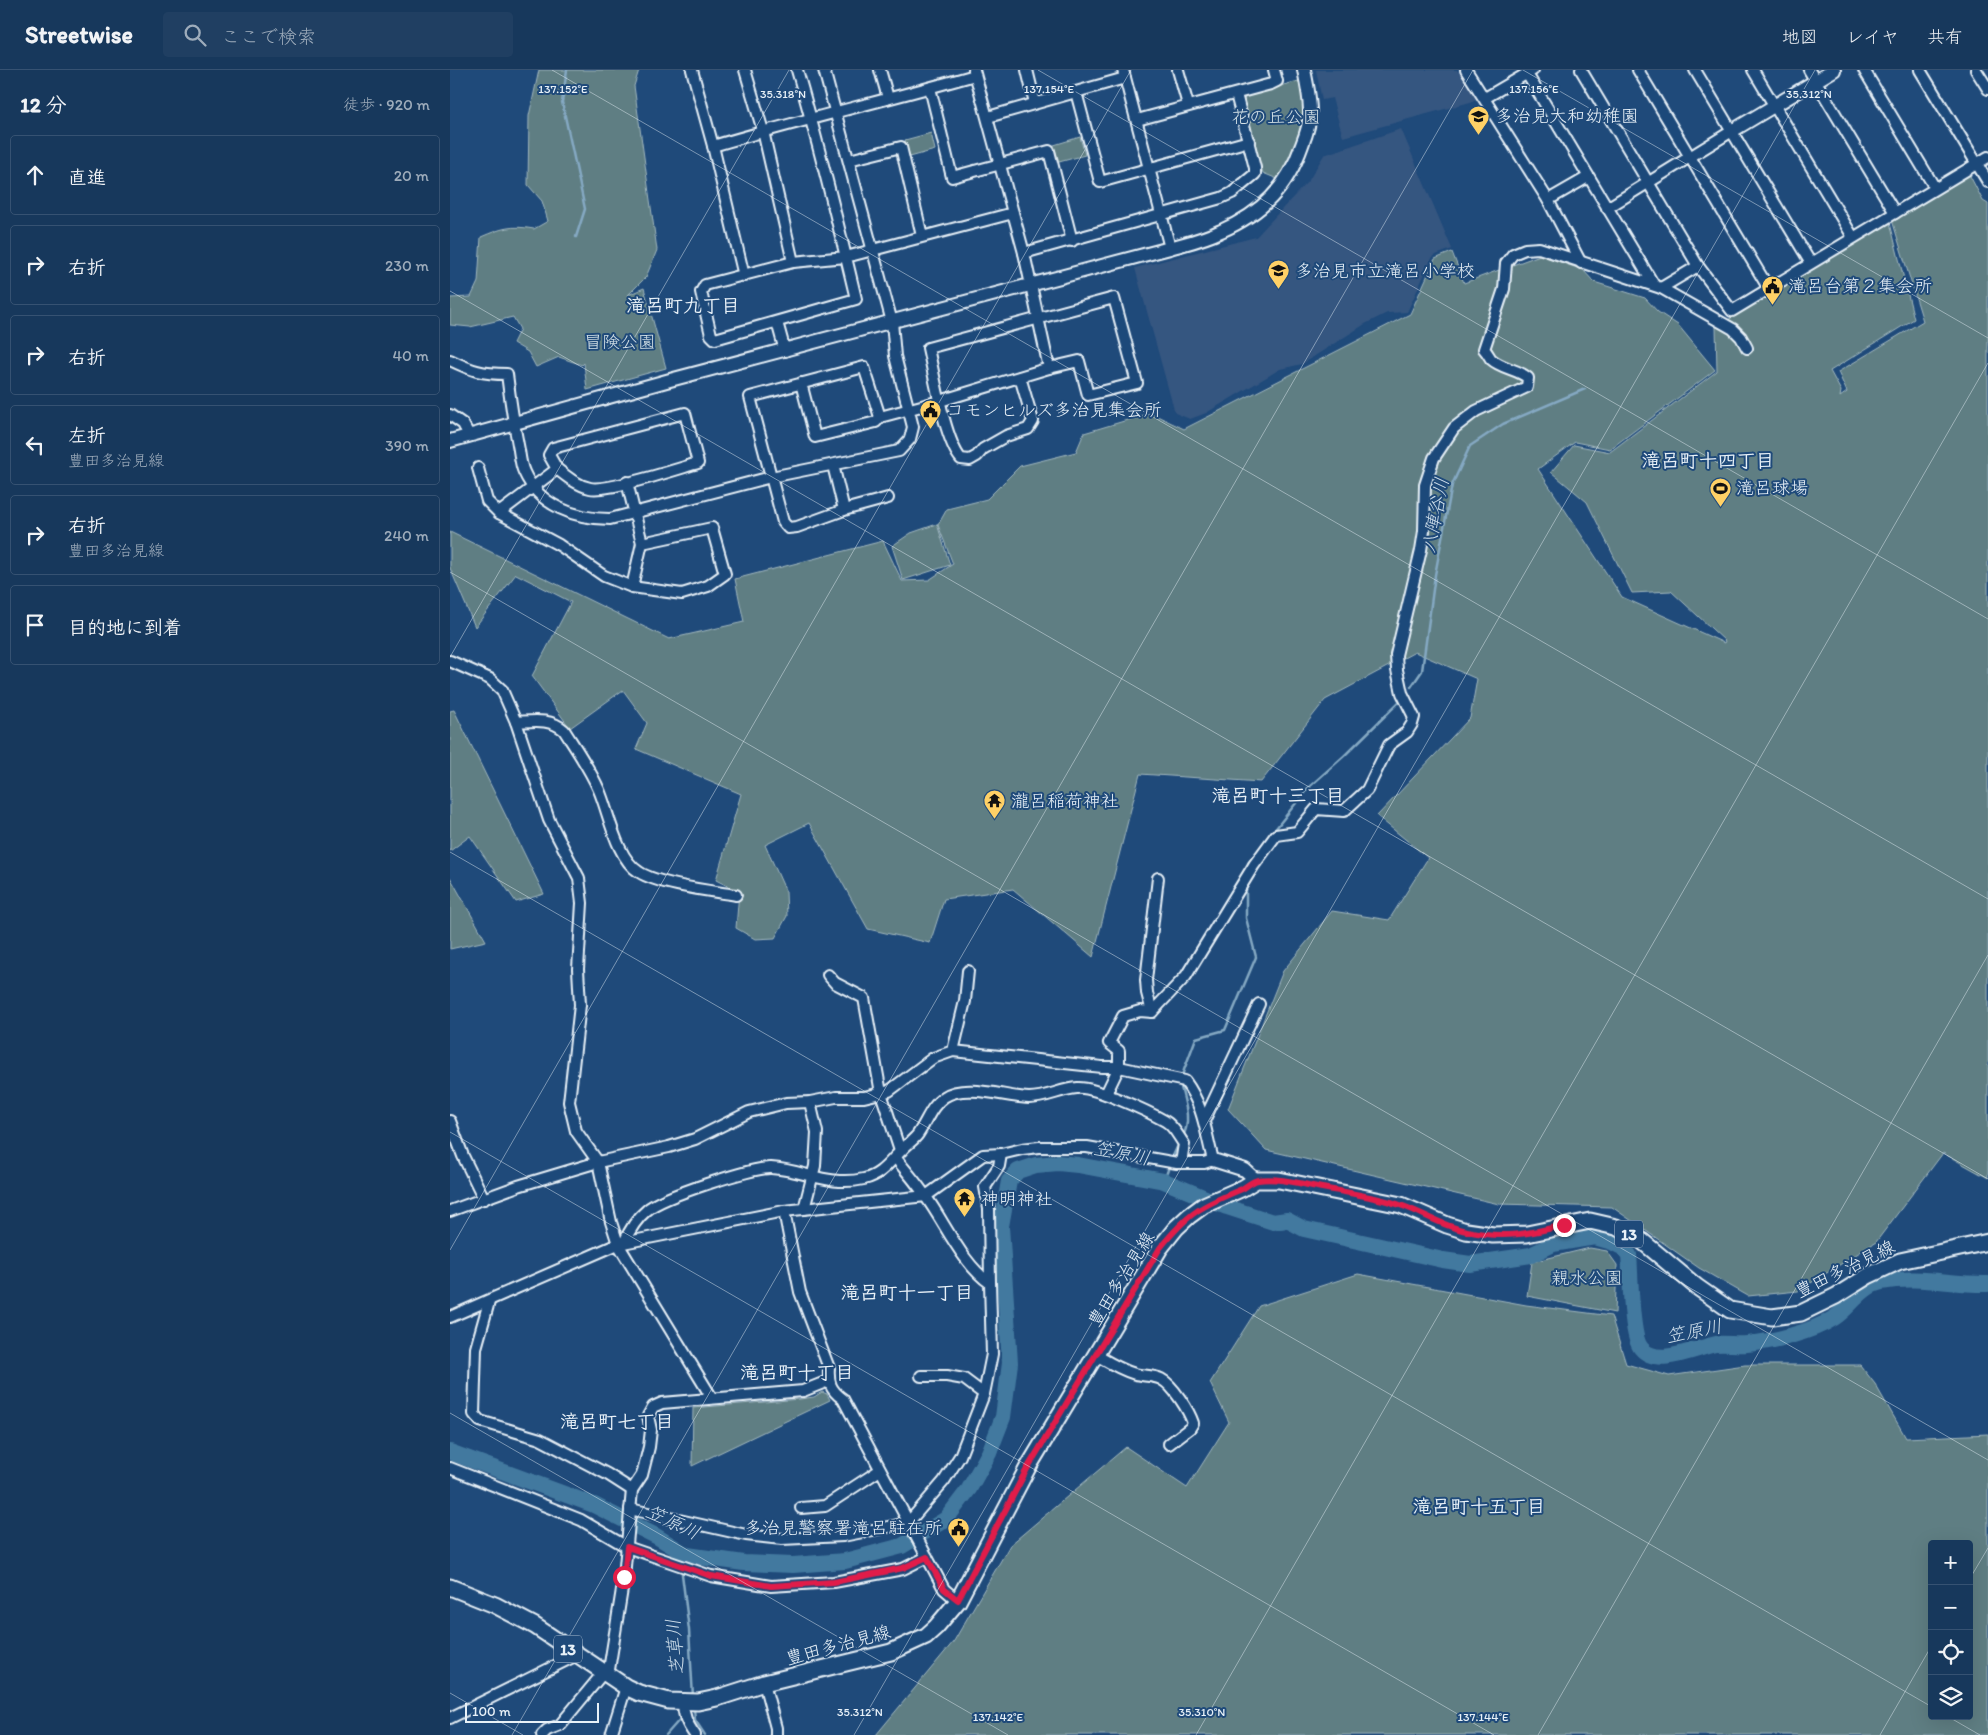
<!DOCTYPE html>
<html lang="ja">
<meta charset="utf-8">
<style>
:root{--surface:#17385c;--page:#203f62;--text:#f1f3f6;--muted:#9eacbb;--line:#365272}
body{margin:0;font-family:Itim,"Klee One",sans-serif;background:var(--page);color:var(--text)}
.controls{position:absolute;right:15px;bottom:15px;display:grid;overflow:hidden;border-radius:5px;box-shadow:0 5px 20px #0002}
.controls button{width:45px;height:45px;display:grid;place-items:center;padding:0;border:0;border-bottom:1px solid var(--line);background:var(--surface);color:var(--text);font:25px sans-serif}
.scale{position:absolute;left:15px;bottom:12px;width:134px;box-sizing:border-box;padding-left:5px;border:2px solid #e8f1f8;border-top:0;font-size:14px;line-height:18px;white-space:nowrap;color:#e8f1f8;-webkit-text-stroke:4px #1f4a7a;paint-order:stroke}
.stop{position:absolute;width:15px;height:15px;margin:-11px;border:4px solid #e11d48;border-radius:50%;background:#fff}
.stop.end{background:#e11d48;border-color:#fff;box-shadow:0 1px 5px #0008}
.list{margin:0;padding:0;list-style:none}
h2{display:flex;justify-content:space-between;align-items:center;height:65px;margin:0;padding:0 20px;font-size:21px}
h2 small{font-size:16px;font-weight:400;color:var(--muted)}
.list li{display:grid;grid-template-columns:32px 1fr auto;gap:15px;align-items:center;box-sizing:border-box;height:80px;margin:0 10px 10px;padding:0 10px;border:1px solid var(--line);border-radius:5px}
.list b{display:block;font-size:19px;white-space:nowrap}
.list p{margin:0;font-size:16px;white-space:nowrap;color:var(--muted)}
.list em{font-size:16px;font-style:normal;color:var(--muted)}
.icon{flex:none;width:28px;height:28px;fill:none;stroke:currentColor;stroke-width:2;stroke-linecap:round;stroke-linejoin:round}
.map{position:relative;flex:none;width:1538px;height:1665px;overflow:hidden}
header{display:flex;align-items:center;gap:30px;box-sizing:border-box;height:70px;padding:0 25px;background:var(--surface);border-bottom:1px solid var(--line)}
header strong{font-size:24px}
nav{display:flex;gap:28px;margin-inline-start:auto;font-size:18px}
.search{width:350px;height:45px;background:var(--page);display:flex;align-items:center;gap:12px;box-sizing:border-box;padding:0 18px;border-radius:5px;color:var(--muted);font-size:19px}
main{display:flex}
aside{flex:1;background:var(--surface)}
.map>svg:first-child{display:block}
.built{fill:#365680}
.green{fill:#5e7e83;stroke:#a3b8be;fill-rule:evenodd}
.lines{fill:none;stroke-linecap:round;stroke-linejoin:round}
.stream{stroke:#85a9c3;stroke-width:2.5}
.river{stroke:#43799f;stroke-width:16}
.minor-casing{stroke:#e8f1f8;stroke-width:14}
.tertiary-casing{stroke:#e8f1f8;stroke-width:16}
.primary-casing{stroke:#e8f1f8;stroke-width:19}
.minor{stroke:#1f4a7a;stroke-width:10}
.tertiary{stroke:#1f4a7a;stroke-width:12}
.primary{stroke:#1f4a7a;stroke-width:15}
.route{stroke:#e11d48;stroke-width:6}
.ticks{fill:none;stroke:#e8f1f8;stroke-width:1;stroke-opacity:0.45}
.labels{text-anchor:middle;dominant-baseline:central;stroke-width:4;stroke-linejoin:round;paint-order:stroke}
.shield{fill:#1f4a7a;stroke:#acbfd2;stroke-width:1}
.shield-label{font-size:16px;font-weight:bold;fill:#e8f1f8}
.poi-label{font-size:18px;fill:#e8f1f8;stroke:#1f4a7a;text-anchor:start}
.park-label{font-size:18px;fill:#d3e0e6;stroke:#1f4a7a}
.street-label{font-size:18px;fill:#e8f1f8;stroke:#1f4a7a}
.neighbourhood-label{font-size:19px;font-weight:bold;fill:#e8f1f8;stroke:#1f4a7a}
.water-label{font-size:19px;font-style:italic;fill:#cfdfeb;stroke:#1f4a7a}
.ticks-label{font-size:12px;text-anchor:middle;fill:#e8f1f8;stroke:#1f4a7a;stroke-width:4;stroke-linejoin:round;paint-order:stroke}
</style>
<header>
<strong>Streetwise</strong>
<div class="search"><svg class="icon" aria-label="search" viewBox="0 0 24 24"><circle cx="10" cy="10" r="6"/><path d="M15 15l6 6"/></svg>ここで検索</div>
<nav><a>地図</a><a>レイヤ</a><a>共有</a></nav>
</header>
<main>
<aside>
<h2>12 分<small>徒歩 · 920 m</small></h2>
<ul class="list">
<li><svg class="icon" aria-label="ahead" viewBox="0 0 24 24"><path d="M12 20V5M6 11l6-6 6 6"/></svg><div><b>直進</b></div><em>20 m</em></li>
<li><svg class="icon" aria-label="right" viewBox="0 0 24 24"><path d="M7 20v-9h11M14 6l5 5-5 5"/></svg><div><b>右折</b></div><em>230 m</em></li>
<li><svg class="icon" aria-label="right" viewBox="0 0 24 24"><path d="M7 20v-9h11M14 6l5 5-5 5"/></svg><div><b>右折</b></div><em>40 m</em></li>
<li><svg class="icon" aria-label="left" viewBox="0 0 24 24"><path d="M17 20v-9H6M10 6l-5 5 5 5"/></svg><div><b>左折</b><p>豊田多治見線</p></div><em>390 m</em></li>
<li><svg class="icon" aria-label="right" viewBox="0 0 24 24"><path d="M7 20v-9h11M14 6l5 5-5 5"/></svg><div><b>右折</b><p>豊田多治見線</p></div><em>240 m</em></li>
<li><svg class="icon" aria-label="arrive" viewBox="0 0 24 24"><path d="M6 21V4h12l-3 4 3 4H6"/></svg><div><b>目的地に到着</b></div></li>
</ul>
</aside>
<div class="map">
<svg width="1538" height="1665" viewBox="0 0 1538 1665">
<rect width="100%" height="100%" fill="#1f4a7a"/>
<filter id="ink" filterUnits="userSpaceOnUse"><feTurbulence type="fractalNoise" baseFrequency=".02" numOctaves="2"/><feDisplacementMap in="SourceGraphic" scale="10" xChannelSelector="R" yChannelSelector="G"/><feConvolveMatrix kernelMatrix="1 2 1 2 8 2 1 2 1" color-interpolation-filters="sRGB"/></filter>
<g filter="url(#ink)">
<g class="built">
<path d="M866,0H1007L1026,28L1024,31L893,67L882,28L872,30Z"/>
<path d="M951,59L1002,179L983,186L957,242L937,243L915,254L852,294L830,299L756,343L740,349L725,343L685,198L806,167L859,110L874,85Z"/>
</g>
<g class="green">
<path d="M89,0H189L184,16L207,180L196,207L178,225L194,218L216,298L137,320L134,293L132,295L109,287L86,297L78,282L63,273L70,259L63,247L20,257L0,255V228L21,227L28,212L31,167C52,158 61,155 84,159L98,151L92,131L78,115L79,46Z"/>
<path d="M852,10C859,52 849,73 830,110L813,103L793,31L797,25Z"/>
<path d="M481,63L485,80L460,87L455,70Z"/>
<path d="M630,67L635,85L609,92L604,75Z"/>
<path d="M1518,102L1533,131L1538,134V1108L1493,1083L1426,1172L1348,1221L1298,1226L1249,1198L1162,1137L1049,1134L816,1080L778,1039L833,901L882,841L939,850L978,788L927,746L1020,648L1027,609L965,582L875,630L811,712L690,704L643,887L563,819L494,829L480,873L418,859L359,753L315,775L336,822L337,846L325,868L305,869L286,858L289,822L266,810L291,724L186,679L197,653L173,620L120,658L82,606L121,532L66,504L25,557L0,498V462L219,569L294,552L285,509L433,471L452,511L479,510L503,494L488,455L497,439L537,429L570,396L626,382L634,363L701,343L734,359L960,244L985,189L1002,182L1014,213L1090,185L1133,200L1144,212L1195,228L1208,242L1228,255L1265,300L1160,379L1125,372L1088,399L1172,527L1274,573L1275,571L1221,521L1182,523L1137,432L1101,402L1124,375L1160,382L1267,301L1266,257L1440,153L1464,249L1380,301L1391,321L1390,327L1397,322L1388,302L1473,251L1442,150Z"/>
<path d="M487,454L500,495L453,510L442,476L461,463Z"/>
<path d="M4,640L94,824L66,832L20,766L0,781V641Z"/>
<path d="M0,807L36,871L0,879Z"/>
<path d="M1140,1178L1157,1181L1167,1195L1165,1243L1077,1226L1082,1192Z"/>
<path d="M908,1204L1076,1235L1161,1246L1176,1294L1219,1306L1295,1295H1410L1425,1314L1456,1368L1538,1364V1665H426L504,1571L560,1475L676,1377L737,1418L779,1352L760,1313L809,1236ZM1482,1474H1519V1646H1482Z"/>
<path d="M372,1322L377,1324L380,1330L242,1396L243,1338L350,1329L364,1327Z"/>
</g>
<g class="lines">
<g class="stream">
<path d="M117,0L112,32L135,139L126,167"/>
<path d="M961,617L972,601L985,505L1002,415L1020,376L1053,354L1135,319"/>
<path d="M823,762L858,718L894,686L949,632"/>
<path d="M798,793L814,774"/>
<path d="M731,1008L746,968L775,960L806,887L796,848V819"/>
<path d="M730,1013C734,1031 742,1049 733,1066"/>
<path d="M722,1088L729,1073"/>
<path d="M714,1111L720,1094"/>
<path d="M235,1493L237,1485"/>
<path d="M234,1498L232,1504L239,1560L243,1627"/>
<path d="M244,1638L245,1650L255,1665"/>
<path d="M216,1665L231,1648"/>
</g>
<path class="river" d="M0,1382L144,1435L206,1466L237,1485L294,1493L343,1495L395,1491L452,1476L496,1449L519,1419L539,1383L553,1347L560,1293L551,1156L559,1111L568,1101L586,1095L608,1093L628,1095L714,1111L777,1137L823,1152L837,1150L854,1159L993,1190L1020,1194L1081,1185L1103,1174L1145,1167L1162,1172L1174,1178L1179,1185C1181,1204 1180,1265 1191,1278C1207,1298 1246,1278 1266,1274C1276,1273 1287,1275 1297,1274C1322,1272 1362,1262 1384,1248C1400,1238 1411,1216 1432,1212C1468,1205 1502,1215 1538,1214"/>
<defs>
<g id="minor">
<path d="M242,0L263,76L294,206"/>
<path d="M295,0L313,61L343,192"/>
<path d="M347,0C369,75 388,153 406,229L265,269L261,265L251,222L255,215L343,192L396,187L563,143"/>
<path d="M430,0L438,28"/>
<path d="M577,0L585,33"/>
<path d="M673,0L720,178"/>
<path d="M728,0L738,35"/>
<path d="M1016,0L1098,130L1131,193"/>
<path d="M1131,0L1248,196L1282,241L1538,87"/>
<path d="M1188,0L1319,219"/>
<path d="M1245,0L1360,192"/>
<path d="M1303,0L1403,167"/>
<path d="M1359,0L1445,143"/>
<path d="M1414,0L1485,118"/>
<path d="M1470,0L1538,112"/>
<path d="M1526,0L1538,19"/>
<path d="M1077,4L1204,215"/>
<path d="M480,18L502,107L599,81L622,171"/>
<path d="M626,22L650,112L799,71"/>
<path d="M1035,28L1083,0"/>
<path d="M538,47L675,8"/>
<path d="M687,50L821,14L827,11L824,0"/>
<path d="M263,76C350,50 438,30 525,5"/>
<path d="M399,90L451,77L472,166"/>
<path d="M1098,130L1138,107"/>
<path d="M1157,138L1282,61"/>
<path d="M574,183L771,128L782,123L805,104V98L786,24"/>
<path d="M1211,218L1248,196"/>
<path d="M327,252L335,281"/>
<path d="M0,290C23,301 31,304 57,304C60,329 64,355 69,380C70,387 71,396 74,402C89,436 126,449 160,449L321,407L449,381L460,369L463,357L445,286L442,252L374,0"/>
<path d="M570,307L583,351L578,359L556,366L533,379L527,386L520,390L511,389C495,371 484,304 478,278L664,228L687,313L638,325L629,291L599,298"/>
<path d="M351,313L365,367L426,352L430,347L414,297L300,327L333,452L338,458L347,457L394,440L438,428"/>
<path d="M0,345L13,354L19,365"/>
<path d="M430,347L490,331L599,298L574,183L524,0"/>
<path d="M383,395L394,440"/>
<path d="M28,398L37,431L49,443L109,475L154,506L182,517L232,524L258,516L275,504L262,458L192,473L177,412"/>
<path d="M49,443L107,399L99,385L103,378L235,343L248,393C227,399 158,422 140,418C127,415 117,407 107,399"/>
<path d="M182,517L192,473"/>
<path d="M0,591L40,609L52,620L66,652L99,750L129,808L132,833L128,899L130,935L119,1032L126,1061L148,1092L161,1152L168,1174L262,1328"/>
<path d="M66,652C84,651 100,648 114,660C126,679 140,699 149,720C159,743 166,788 189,802C209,815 261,821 286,825"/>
<path d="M378,905L385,913L414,928L431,1023L450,1081"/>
<path d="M702,942L697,923L696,910L708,808"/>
<path d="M503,981L515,931L518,901"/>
<path d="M656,1024L669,997V981L659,973L673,946L690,941L702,942L736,906L804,795L826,765L847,762L866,739L894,741L917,720L939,675L957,662L962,654L964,647L952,623L947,600L946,585L971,480L974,461L975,415L984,388L1004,358L1026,341L1077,317L1078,308C1068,299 1052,299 1041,289C1039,286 1037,282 1034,279L1054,219L1056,193L1063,184L1075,179L1089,178L1211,218L1283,259L1291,267L1297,278"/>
<path d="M0,1051L13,1086L34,1129"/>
<path d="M754,1051L809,934"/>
<path d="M354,1139L365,1096L367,1062L360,1032"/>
<path d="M0,1141L68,1116L148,1092L219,1077L245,1069L299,1042L336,1033L360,1032L386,1027H414L439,1021L483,988L503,981L652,997H669L735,1011C754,1037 755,1060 763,1090L754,1093H727L637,1077H589L572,1079L551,1084L533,1085L476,1126L334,1141L168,1174L0,1247"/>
<path d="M334,1141L350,1222L379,1298C378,1312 380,1320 393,1329L494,1519L508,1531"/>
<path d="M174,1173C179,1161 186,1149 197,1140C211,1127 303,1097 321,1098C355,1100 378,1117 414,1109C432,1105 440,1091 452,1080C457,1074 464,1070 468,1064C477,1051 481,1036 494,1027C515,1013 555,1027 579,1028C596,1028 611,1019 627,1018C644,1016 699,1042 715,1051C724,1056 728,1066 734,1074L731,1093"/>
<path d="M540,1213L539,1139L535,1117L549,1096L551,1084"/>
<path d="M39,1232L26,1278L24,1344L30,1351L90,1369L157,1404L182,1420"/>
<path d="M646,1285C658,1292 671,1300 685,1304C693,1306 703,1305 711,1309C723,1315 739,1341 743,1353L740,1358L719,1374"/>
<path d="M471,1306H497L514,1309L534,1324"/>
<path d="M0,1398L131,1450L177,1477L261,1506L321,1516L384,1512L453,1499L477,1487"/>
<path d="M351,1438L375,1436L430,1400"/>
<path d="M180,1439L296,1465L332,1469L393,1466L458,1453L494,1411L510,1386L534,1324L542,1284L540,1213C513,1195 495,1153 476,1127C467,1113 455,1100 445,1087"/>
<path d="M158,1606L174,1507L182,1420L192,1405L199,1377L201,1360L198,1346L203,1337L212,1333L353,1321L378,1311"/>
<path d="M314,1613L326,1658V1665"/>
<path d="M233,1632C233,1645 237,1654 245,1665"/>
<path d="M0,1648L127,1585"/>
<path d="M92,1665L97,1660L110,1655L153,1603"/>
<path d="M161,1665L176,1617"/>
</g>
<g id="tertiary">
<path d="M1282,61L1384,0"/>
<path d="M0,371L220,310L720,178C737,173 755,169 771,161C812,143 837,118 852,75C856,65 860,53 860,42C860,28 857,14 854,0"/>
<path d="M763,1090L795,1100L806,1110"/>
</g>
<path id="primary" d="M0,1517L45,1535L85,1556L176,1617L189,1623L219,1631L248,1632L267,1628L314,1613L441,1582L476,1566L486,1557L508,1531L577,1399L710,1178L726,1158L739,1146L754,1135L793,1118L806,1110H829L951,1135L997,1155L1016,1161L1043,1165L1077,1164L1140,1151L1166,1157L1192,1171L1247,1217L1280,1240L1322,1247L1351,1243L1386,1226L1418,1206L1450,1191L1538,1172"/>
</defs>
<use href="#minor" class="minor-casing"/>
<use href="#tertiary" class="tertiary-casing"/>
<use href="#primary" class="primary-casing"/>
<use href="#minor" class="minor"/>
<use href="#tertiary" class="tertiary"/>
<use href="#primary" class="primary"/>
</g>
</g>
<g class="lines" filter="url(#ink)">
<path class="route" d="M174,1507L177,1477L261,1506L321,1516L384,1512L453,1498L477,1487L494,1519L508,1530L577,1399L710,1178C739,1142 751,1136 792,1119C797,1116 802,1111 808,1110C829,1107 851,1114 872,1118C899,1123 928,1127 953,1136C975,1144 994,1157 1017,1161C1052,1169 1080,1164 1114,1155"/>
</g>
<path class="ticks" d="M102,0L1538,829M588,0L1538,549M1073,0L1538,268M0,221L1538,1109M0,502L1538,1390M0,587L339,0M0,782L1482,1637M0,1062L1044,1665M0,1180L681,0M0,1343L558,1665M1519,1510L1538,1478M0,1623L73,1665M1497,1646L1530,1665M62,1665L1023,0M404,1665L1365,0M746,1665L1538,293M1088,1665L1538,885M1430,1665L1482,1575"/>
<defs>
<symbol id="school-pin" viewBox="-11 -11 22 30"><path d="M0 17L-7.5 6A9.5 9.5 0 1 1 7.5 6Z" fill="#ffd166" stroke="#1f4a7a"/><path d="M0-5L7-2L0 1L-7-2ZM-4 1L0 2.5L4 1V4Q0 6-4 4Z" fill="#111"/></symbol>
<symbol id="civic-pin" viewBox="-11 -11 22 30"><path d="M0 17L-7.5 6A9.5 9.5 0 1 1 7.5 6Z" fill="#ffd166" stroke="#1f4a7a"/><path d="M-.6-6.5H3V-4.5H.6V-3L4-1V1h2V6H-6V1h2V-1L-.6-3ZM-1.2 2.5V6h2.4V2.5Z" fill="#111"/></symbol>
<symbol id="stadium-pin" viewBox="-11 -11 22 30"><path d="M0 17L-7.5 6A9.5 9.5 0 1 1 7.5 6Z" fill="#ffd166" stroke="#1f4a7a"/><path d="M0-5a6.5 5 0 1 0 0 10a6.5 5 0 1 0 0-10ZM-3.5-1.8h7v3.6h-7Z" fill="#111"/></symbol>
<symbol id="temple-pin" viewBox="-11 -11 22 30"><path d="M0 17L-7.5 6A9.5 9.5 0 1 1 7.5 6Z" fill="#ffd166" stroke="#1f4a7a"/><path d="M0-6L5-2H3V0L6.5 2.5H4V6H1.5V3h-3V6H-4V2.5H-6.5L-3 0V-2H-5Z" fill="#111"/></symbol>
</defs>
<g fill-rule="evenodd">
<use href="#school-pin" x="1016" y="34" width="25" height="34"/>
<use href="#school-pin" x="816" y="188" width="25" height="34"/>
<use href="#civic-pin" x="1310" y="204" width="25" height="34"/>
<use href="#civic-pin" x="468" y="328" width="25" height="34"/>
<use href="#stadium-pin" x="1258" y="406" width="25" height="34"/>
<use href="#temple-pin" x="532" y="718" width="25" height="34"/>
<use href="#temple-pin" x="502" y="1116" width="25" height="34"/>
<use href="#civic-pin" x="496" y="1446" width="25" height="34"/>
</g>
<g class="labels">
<g class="shield">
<rect x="1165" y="1150.5" width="28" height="27" rx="4"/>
<rect x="104" y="1565.5" width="28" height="27" rx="4"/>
</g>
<g class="shield-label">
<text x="1179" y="1164">13</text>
<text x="118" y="1579">13</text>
</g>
<g class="poi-label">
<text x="1045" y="46">多治見大和幼稚園</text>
<text x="845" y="201">多治見市立滝呂小学校</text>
<text x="1338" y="216">滝呂台第２集会所</text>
<text x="496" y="340">コモンヒルズ多治見集会所</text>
<text x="1286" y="418">滝呂球場</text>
<text x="561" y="731">瀧呂稲荷神社</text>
<text x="531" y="1129">神明神社</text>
<text x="492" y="1458" text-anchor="end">多治見警察署滝呂駐在所</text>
</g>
<g class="park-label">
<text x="826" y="47">花の丘公園</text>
<text x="170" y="272">冒険公園</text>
<text x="1137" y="1208">親水公園</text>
</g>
<g class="street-label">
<text transform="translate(1395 1199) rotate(-26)">豊田多治見線</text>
<text transform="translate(671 1209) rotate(-58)">豊田多治見線</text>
<text transform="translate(388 1575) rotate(-15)">豊田多治見線</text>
</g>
<g class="neighbourhood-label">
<text x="233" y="235">滝呂町九丁目</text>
<text x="1258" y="390">滝呂町十四丁目</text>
<text x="828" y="725">滝呂町十三丁目</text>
<text x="457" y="1222">滝呂町十一丁目</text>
<text x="347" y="1302">滝呂町十丁目</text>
<text x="167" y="1351">滝呂町七丁目</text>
<text x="1029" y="1436">滝呂町十五丁目</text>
</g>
<g class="water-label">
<text transform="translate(985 445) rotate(-79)">八陣谷川</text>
<text transform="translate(672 1083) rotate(11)">笠原川</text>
<text transform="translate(1244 1261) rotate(-11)">笠原川</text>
<text transform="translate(223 1452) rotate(25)">笠原川</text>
<text transform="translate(225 1577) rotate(-95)">芝草川</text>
</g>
</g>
<g class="ticks-label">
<text x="1084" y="23">137.156°E</text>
<text x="113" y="23">137.152°E</text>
<text x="599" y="23">137.154°E</text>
<text x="333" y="28">35.318°N</text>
<text x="1359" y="28">35.312°N</text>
<text x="410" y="1646">35.312°N</text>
<text x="752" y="1646">35.310°N</text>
<text x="548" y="1651">137.142°E</text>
<text x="1033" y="1651">137.144°E</text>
</g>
</svg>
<div class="controls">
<button>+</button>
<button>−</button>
<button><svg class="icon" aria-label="locate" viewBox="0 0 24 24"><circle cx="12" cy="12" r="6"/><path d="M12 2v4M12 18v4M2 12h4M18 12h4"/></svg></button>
<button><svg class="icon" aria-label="layers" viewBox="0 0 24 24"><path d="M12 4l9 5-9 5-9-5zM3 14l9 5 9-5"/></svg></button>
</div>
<div class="scale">100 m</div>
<div class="stop" style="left:174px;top:1507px"></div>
<div class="stop end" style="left:1114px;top:1155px"></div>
</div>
</main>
